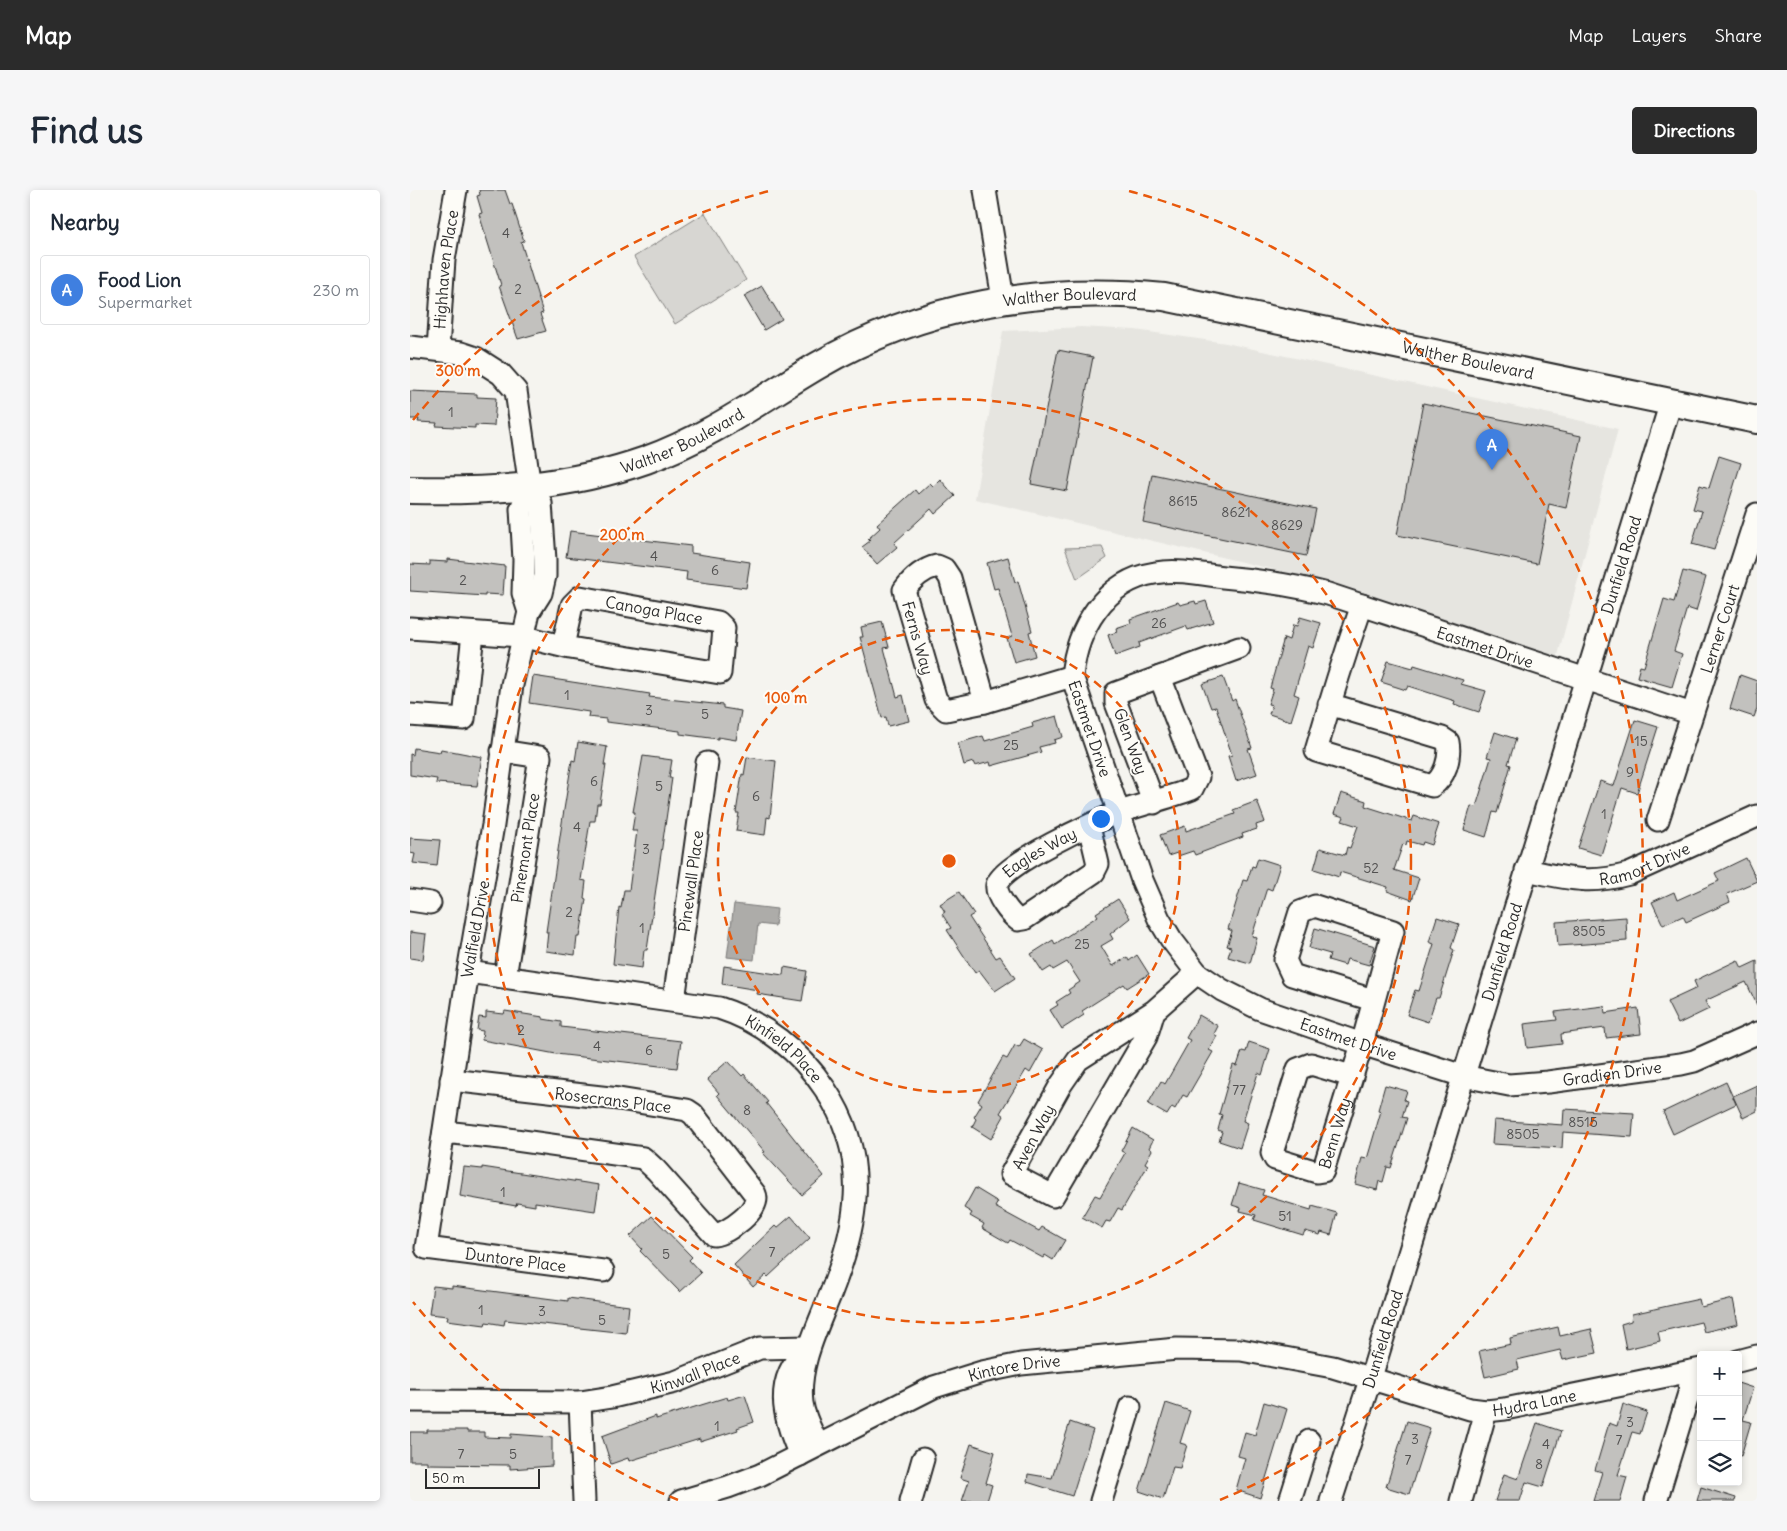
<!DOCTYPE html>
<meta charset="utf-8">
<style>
:root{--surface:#fff;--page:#f6f6f7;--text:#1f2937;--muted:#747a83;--line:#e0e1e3;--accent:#2b2b2b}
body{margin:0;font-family:Delius,sans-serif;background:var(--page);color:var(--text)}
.controls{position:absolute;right:15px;bottom:15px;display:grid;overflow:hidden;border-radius:5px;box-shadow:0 2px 8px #0003}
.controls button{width:45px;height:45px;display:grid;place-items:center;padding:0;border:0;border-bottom:1px solid var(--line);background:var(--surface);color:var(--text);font:25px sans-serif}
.scale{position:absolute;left:15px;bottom:12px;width:115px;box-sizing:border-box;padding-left:5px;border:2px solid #2b2b2b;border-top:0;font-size:14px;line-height:18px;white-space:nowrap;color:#2b2b2b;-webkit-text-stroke:4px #fdfcf7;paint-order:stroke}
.you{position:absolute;left:690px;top:628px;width:18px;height:18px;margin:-12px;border:4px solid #fff;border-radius:50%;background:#1a73e8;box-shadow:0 0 0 8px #1a73e833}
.badge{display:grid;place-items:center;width:32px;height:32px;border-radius:50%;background:var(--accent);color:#fff;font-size:16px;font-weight:700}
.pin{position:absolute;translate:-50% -41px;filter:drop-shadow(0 1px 2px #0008)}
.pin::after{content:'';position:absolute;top:26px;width:18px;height:15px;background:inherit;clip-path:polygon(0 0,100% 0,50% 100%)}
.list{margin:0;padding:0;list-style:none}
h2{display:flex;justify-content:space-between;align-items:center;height:65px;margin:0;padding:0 20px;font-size:21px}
h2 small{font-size:16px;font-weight:400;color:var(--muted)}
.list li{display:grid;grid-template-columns:32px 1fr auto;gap:15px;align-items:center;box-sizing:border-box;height:70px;margin:0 10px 10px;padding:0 10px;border:1px solid var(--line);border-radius:5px}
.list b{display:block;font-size:19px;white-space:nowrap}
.list p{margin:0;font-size:16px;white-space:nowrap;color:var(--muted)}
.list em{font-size:16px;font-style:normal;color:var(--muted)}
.icon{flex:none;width:28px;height:28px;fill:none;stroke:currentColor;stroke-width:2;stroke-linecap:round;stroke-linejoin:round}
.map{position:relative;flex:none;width:1347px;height:1311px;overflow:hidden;border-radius:5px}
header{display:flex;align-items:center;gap:30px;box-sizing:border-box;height:70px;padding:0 25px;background:var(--accent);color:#fff}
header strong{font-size:24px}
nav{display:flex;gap:28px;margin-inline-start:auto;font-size:18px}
.intro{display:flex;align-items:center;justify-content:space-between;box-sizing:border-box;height:120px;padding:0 30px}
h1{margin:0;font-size:35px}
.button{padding:12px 22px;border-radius:5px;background:var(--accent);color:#fff;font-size:18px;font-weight:700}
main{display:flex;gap:30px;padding:0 30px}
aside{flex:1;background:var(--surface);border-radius:5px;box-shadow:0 2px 8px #0003}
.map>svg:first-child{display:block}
.built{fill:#e6e5e0}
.green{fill:#d7d6d2;stroke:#81807e}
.water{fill:#adaca9;stroke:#797877}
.building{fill:#c2c1be;stroke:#2b2b2b}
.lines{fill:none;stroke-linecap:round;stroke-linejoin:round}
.minor-casing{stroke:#2b2b2b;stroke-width:25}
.major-casing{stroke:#2b2b2b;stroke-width:30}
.minor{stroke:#fdfcf7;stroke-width:21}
.major{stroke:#fdfcf7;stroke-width:26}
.ring{fill:none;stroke:#e8590c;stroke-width:2.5;stroke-dasharray:9 6}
.labels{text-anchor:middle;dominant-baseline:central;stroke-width:4;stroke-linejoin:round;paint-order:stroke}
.number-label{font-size:14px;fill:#515050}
.street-label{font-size:16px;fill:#2b2b2b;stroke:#fdfcf7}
.centre{fill:#e8590c;stroke:#fdfcf7;stroke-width:2.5}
.ring-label{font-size:15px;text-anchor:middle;font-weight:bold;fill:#e8590c;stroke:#fdfcf7;stroke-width:4;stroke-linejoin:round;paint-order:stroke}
</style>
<header>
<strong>Map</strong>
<nav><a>Map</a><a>Layers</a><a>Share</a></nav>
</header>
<div class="intro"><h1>Find us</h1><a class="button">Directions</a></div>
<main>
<aside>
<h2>Nearby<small></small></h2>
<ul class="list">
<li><span class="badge" style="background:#3f7fe0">A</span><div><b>Food Lion</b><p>Supermarket</p></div><em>230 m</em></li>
</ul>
</aside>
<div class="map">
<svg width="1347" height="1311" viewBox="0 0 1347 1311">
<rect width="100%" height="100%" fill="#f5f4ef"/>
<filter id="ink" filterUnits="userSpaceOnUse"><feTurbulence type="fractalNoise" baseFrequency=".02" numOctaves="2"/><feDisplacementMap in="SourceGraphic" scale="10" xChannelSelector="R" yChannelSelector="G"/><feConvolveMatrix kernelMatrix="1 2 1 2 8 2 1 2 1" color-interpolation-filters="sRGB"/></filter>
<g filter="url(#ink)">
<path class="built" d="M671,137L725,140L816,153L1208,239L1147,469L938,397L565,309L593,141Z"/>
<g class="green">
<path d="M295,23L336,90L265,134L224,67Z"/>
<path d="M692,357L697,368L667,389L655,358Z"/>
</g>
<path class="water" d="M324,714L367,719L365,736L348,734L344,770L317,767Z"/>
<g class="building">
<path d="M69,0H95L100,14H102L114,51L111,52L133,123L130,124L136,141L108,149L89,96L91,95L69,24L72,23L67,6L70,5Z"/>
<path d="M352,96L372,129L354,140L334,106Z"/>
<path d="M648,160L683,167L657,301L621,294Z"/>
<path d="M0,201L67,204V207L86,208L84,236L65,235V238L26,236L27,233L8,232L9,229H0Z"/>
<path d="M1013,213L1171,246L1156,318L1139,314L1127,374L987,345Z"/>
<path d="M1309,266L1331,273L1304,360L1282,354L1292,321L1283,319L1290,295L1299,298Z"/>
<path d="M742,284L906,319L896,366L733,332Z"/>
<path d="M530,289L545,306L525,324L521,319L484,353L487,357L467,374L452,357L460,351L458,349L470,338L467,334L505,300L508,304L520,293L523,296Z"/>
<path d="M160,341L281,356V363L340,372L336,398L276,390L277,382L156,367Z"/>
<path d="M598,367L605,392L608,391L622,441L619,442L625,466L604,472L597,448L602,446L588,398L584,399L577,373Z"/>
<path d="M38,369L95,376L93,405L75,404V406L0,401V374L20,375V371L38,372Z"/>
<path d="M1273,381L1296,387L1286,421L1277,418L1264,461L1272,464L1262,497L1227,487L1230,476L1234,477L1254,409L1264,412Z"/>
<path d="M785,411L786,414L796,411L803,432L778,440L776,436L729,453L730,457L705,466L698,445L707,442L706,438L721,433L720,429L768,412L770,415Z"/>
<path d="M890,427L911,433L903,458L898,456L884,504L889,506L881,531L859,524L862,515L858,514L863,499L860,498L874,448L879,450L883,435L887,436Z"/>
<path d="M472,432L479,457L474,458L487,507L493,505L499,531L478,536L476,527L472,528L450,447H453L451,437Z"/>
<path d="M978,471L1003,478L1004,475L1053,490L1051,494L1076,501L1069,522L1044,514L1045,511L998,496L996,500L971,492Z"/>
<path d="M1330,485L1347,491V519L1344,527L1320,519Z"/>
<path d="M123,486L240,504L239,507L313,515V518L331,521L326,550L308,547V549L270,544V541L196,532V529L178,527L179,522L119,513Z"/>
<path d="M813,487L822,511L825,509L842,558L838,559L847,584L826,591L818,566L822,565L806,517L801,518L792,494Z"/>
<path d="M647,526L653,547L644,550L645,553L629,557L631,562L581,576L580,572L565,576L563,572L554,575L548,553L573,546L575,551L623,537L622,533Z"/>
<path d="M1225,530L1248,537L1227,603L1212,598L1191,665L1168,658L1190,591L1204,596Z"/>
<path d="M1085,542L1106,549L1098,574L1101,575L1087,623L1083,622L1076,647L1054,640L1061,616L1066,617L1081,568L1077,567Z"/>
<path d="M168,552L197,557L194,575H196L190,614H187L185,631H180L171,690L176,691L174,708L176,709L170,747H167L165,765L136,761L138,742H136L153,626L162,570L165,571Z"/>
<path d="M4,558L30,562L31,559L72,567L67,596L26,593L27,589L0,585V564L3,565Z"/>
<path d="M233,566L262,570L259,588H262L237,760H234L232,778L203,774L209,717L211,718L214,700H219L227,641H222L225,622H223Z"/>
<path d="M337,567L366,571L360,628L357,627L355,645L326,641L329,623H326L332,584L334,585Z"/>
<path d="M931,603L956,611L955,616L1002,631L1004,626L1029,634L1022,655L1013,652L1012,655L997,651L996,655L993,654L984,680L1009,688L1002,710L977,701L978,697L930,682L929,687L904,679L910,658L935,665L937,657L940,658L948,636L932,631L934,627L924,624Z"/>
<path d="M847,611L855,632L846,635L847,639L832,644L833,647L785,665L783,661L768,666L767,663L758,666L750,645L775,636L776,641L825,624L823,620Z"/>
<path d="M0,648L30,650L27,676L3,673L5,664L0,663Z"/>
<path d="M848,668L870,675L862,700L857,698L842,746L847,748L840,773L818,767L821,757L817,756L822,741L818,739L833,690L837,691L842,676L845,677Z"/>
<path d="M1336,668L1347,691L1317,704L1320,712L1276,732L1273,726L1253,735L1242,712L1264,702L1267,710L1309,691L1305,683Z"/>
<path d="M549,702L564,724L559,727L586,768L590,766L605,788L585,801L569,780L565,783L537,740L541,738L532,724L535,722L530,714Z"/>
<path d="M708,709L720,728L700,744L703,749L691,756L703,776L717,767L719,771L727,765L739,784L717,798L714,794L672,821L674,825L652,839L640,820L648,815L646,812L660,803L658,800L670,792L657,772L643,780L641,777L633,782L621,764L643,750L645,754L688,726L686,723Z"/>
<path d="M1027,727L1049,734L1041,758L1044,760L1029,808H1026L1018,832L997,825L1005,800L1009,801L1024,754L1019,752Z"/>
<path d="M1216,727L1217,751L1148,756L1146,732Z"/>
<path d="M905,738L965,756L959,775L937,769L935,775L918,770L920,764L899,758Z"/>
<path d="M0,742L16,744L13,770L0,768Z"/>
<path d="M1328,770L1332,778L1347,771V815L1336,792L1295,811L1299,819L1268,834L1257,812L1287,798L1284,791Z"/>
<path d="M314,776L373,785L374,777L397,781L392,811L347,804L348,800L312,794Z"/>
<path d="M1194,816L1195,823L1228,818L1231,844L1196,848L1195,838L1151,844L1152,854L1117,858L1114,834L1147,830L1145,822Z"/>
<path d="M95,821L133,827V829L151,832V837L271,851L267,878L146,864L72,850L73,841L67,840L69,827L76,828V822L94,824Z"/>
<path d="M789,825L808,836L804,844L807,846L799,860L803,862L777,907L773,905L765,919L762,917L757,925L738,914L751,891L755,894L780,850L776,848Z"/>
<path d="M614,849L633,860L620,883L616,880L590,923L594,926L581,949L562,937L566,929L564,927L572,914L568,911L593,867L597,869L605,855L609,857Z"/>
<path d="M839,852L860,859L852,885L848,883L833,931L838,933L830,958L809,951L812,942L808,940L812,925L809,924L823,875L827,876L832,861L836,862Z"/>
<path d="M318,871L332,886L334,884L358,912L356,913L414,986L392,1005L353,963L355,962L307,905L309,903L297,889Z"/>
<path d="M1316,892L1326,914L1263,944L1253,922Z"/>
<path d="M975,895L997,901L994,910L997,911L992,927L997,928L981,978L977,977L973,992L969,991L967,1000L945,994L952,968L957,969L971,921L968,920Z"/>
<path d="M1347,895V921L1333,928L1323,906Z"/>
<path d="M1154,919L1224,923L1222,947L1153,942L1152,958L1082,954L1084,930L1153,935Z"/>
<path d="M723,938L743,950L739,958L742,960L735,973L738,975L712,1020L708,1018L700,1032L696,1031L692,1038L672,1027L685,1005L690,1007L715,963L711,961Z"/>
<path d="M54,977L72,979V977L189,995L185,1021L125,1012V1016L107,1013L106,1016L50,1006Z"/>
<path d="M829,993L854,1000L852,1005L901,1020L902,1016L927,1023L921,1045L911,1042L910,1045L895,1041L893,1045L844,1030L846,1025L830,1021L831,1018L822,1015Z"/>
<path d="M565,998L588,1012L585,1017L629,1041L632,1037L655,1050L643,1070L635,1065L633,1068L600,1050L598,1053L572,1038L574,1034L560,1026L562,1023L554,1018Z"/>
<path d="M242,1026L282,1067L279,1070L291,1083L270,1102L230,1061L232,1059L220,1046Z"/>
<path d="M381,1026L400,1048L358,1087L356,1085L343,1097L324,1075L365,1036L367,1038Z"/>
<path d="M23,1096L42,1098V1096L158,1111V1108L219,1116L216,1143L95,1130L94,1135L76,1132L75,1135L37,1130L38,1126L19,1124Z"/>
<path d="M1289,1109L1291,1117L1323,1109L1328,1134L1294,1142L1291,1132L1248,1142L1250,1151L1216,1159L1211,1134L1221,1131L1222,1124Z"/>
<path d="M1148,1137L1150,1146L1181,1139L1187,1163L1153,1170L1150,1160L1107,1170L1109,1179L1075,1187L1069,1161L1101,1154L1100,1148Z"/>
<path d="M1328,1193L1343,1198L1333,1230L1341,1232L1331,1266L1328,1265Z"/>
<path d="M335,1205L344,1232L327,1238L328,1240L290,1252V1249L219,1271L218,1268L201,1274L192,1246L246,1226V1229L317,1207L318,1210Z"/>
<path d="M854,1212L877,1219L850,1308L826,1300L835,1268L828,1266L835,1242L845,1245Z"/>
<path d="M756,1213L780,1221L770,1253L777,1255L770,1278L763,1277L753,1309L729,1301Z"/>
<path d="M1213,1214L1237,1222L1230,1244L1222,1242L1208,1285L1217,1287L1210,1311H1183L1192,1282L1185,1280L1199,1233L1207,1236Z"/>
<path d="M997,1231L1020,1238L999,1304L976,1297Z"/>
<path d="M660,1232L683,1240L662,1306L617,1292L618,1284L642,1288Z"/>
<path d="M1127,1233L1151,1241L1133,1297L1116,1292L1110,1311H1085L1094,1284L1108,1289Z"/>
<path d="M17,1240H57V1242H74V1247L101,1248V1244L142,1247V1276L100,1279V1275L17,1274V1271H0V1242H17Z"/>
<path d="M561,1254L585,1262L576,1293L582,1295L577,1311H552L559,1291L550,1288Z"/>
<path d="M1291,1297L1326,1308L1325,1311H1287Z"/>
</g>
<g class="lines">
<defs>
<g id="minor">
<path d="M575,0L593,109"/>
<path id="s1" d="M0,157L51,163L66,168L91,184L106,201L120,297L131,313L135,370V386L131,403L119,422L102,495L83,635L58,782L16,1058L193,1081"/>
<path id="s2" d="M28,159L34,70L46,0"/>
<path d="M527,376L534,379L540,388L575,512L536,520L526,510L494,400C502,389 514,379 527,376Z"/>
<path d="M119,422L113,403L114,370L111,319L120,297"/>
<path d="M0,438L111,446L160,458L310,483L314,438L308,432L170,407L162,415L153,456"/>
<path d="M575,512L662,486"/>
<path d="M919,514L1032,548L1038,552C1041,568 1035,587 1022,596L906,561C920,512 935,464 952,415"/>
<path id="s3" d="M1282,524L918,404C883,395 849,390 813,387C791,384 767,379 745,383C694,391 667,439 662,486L732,690L749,729L761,749L787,783L812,800L850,819L952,854L1053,886L1099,895L1138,892L1271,874L1284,871L1347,843"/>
<path d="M0,525L54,529L63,443"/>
<path d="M92,561L130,567L95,787"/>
<path d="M744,613L706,513V503L829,458"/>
<path id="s4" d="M1248,630L1347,324"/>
<path id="s5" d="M679,636L688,674L684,682L614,729L608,730C600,724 585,705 587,695C590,675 688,630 710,622C734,614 758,608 782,599L788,587L750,487"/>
<path id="s6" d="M1116,680C1156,688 1178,695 1219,684L1347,626"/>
<path d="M0,710L20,713"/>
<path id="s7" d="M58,782L309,818C353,832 390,861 415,899C463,970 447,1041 416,1115C404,1145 388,1179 392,1213C394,1228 402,1242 408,1255"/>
<path id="s8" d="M264,810L297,573"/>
<path d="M744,821L668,870L650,896L601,984L643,1006L736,847L744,821L787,783"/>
<path id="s9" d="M941,886L901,874L888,879L862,963L865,969L907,982L913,981L952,854L983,741L905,716L890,722L875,770L882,785L963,810"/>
<path d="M34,942L91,948L233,968L246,980L304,1045C317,1044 352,1019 345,1004L283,924L277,920L209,909L41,890"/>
<path d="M1328,1171L1347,1166"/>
<path id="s10" d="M0,1211L170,1212L202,1207L265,1192L350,1158L399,1157"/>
<path d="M170,1212L174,1311"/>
<path d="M390,1265C373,1227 363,1190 397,1159"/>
<path id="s11" d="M271,1311L318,1297L350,1285L524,1197L572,1182L611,1174L767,1159L831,1160L923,1177L1060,1219L1076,1221L1095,1219L1291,1179"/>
<path d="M501,1311L513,1269"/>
<path d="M691,1311L720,1217"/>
<path d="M880,1311L899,1251"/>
<path id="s12" d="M921,1311L961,1187L1261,212"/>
<path d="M1051,1311L1076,1221"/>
<path d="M1246,1311L1279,1203L1281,1181"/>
</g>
<g id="major">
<path id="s13" d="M0,300C81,302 159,297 236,270C298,248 351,209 407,176C513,114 633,95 754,107L1347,230"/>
</g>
</defs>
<use href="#minor" class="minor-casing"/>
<use href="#major" class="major-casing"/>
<use href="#minor" class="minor"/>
<use href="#major" class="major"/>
</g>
</g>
<g class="ring">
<circle cx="539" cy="671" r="231"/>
<circle cx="539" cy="671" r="462"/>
<path d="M268 1310A694 694 0 0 1 3 1112M3 230A694 694 0 0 1 359 1M719 1A694 694 0 0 1 810 1310"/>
</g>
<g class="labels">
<g class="number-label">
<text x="96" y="43">4</text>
<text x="108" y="99">2</text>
<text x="41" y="222">1</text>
<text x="773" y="311">8615</text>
<text x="826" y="322">8621</text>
<text x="877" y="335">8629</text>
<text x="244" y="366">4</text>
<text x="305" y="380">6</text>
<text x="53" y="390">2</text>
<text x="749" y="433">26</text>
<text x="157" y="505">1</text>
<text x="239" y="520">3</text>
<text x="295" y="524">5</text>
<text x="1231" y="551">15</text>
<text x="601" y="555">25</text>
<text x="1220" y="582">9</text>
<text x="184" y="591">6</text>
<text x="249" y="596">5</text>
<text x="346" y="606">6</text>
<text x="1194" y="624">1</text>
<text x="167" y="637">4</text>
<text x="236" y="659">3</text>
<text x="961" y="678">52</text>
<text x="159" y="722">2</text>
<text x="232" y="738">1</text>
<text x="1179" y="741">8505</text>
<text x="672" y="754">25</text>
<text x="111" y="840">2</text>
<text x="187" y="856">4</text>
<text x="239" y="860">6</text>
<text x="829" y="900">77</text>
<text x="337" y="920">8</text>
<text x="1173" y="932">8515</text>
<text x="1113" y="944">8505</text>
<text x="93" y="1002">1</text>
<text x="875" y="1026">51</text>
<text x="362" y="1062">7</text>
<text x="256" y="1064">5</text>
<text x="71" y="1120">1</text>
<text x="132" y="1121">3</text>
<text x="192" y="1130">5</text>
<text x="1220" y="1232">3</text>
<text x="307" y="1236">1</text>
<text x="1005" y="1249">3</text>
<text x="1209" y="1250">7</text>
<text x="1136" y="1254">4</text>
<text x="51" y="1264">7</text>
<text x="103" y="1264">5</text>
<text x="998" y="1270">7</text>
<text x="1129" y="1274">8</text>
</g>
<g class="street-label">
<text stroke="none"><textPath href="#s2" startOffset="80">Highhaven Place</textPath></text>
<text stroke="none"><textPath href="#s13" startOffset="700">Walther Boulevard</textPath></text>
<text stroke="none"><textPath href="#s13" startOffset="1105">Walther Boulevard</textPath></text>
<text stroke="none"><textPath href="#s13" startOffset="280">Walther Boulevard</textPath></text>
<text stroke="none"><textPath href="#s12" startOffset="980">Dunfield Road</textPath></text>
<text transform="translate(244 420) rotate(10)">Canoga Place</text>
<text stroke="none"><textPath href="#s4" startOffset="201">Lerner Court</textPath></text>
<text transform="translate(508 448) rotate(74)">Ferns Way</text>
<text transform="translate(1075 457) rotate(18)">Eastmet Drive</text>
<text stroke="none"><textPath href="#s3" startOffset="756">Eastmet Drive</textPath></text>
<text transform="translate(721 551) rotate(70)">Glen Way</text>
<text transform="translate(115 658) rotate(-81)">Pinemont Place</text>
<text stroke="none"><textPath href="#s5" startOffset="235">Eagles Way</textPath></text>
<text stroke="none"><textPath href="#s6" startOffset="122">Ramort Drive</textPath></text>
<text stroke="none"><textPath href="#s8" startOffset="120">Pinewall Place</textPath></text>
<text transform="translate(65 739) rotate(-80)">Walfield Drive</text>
<text stroke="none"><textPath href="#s12" startOffset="575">Dunfield Road</textPath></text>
<text stroke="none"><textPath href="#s3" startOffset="1191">Eastmet Drive</textPath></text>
<text stroke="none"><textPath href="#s7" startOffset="331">Kinfield Place</textPath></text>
<text stroke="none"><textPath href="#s3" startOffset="1462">Gradien Drive</textPath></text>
<text transform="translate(203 910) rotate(7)">Rosecrans Place</text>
<text stroke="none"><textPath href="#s9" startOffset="240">Benn Way</textPath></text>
<text transform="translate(623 947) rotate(-62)">Aven Way</text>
<text stroke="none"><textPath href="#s1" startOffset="1084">Duntore Place</textPath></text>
<text stroke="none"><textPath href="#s12" startOffset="170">Dunfield Road</textPath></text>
<text stroke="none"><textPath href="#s11" startOffset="361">Kintore Drive</textPath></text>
<text stroke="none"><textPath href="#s10" startOffset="289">Kinwall Place</textPath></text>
<text stroke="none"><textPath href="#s11" startOffset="891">Hydra Lane</textPath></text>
</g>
</g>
<circle cx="539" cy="671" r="8" class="centre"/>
<g class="ring-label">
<text x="48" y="186">300 m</text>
<text x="212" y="350">200 m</text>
<text x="376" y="513">100 m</text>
</g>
</svg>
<div class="controls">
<button>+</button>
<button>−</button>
<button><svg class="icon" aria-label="layers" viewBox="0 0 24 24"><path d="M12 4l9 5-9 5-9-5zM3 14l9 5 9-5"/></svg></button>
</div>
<div class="scale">50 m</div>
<div class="you"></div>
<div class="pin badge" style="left:1082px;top:280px;background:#3f7fe0">A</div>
</div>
</main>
